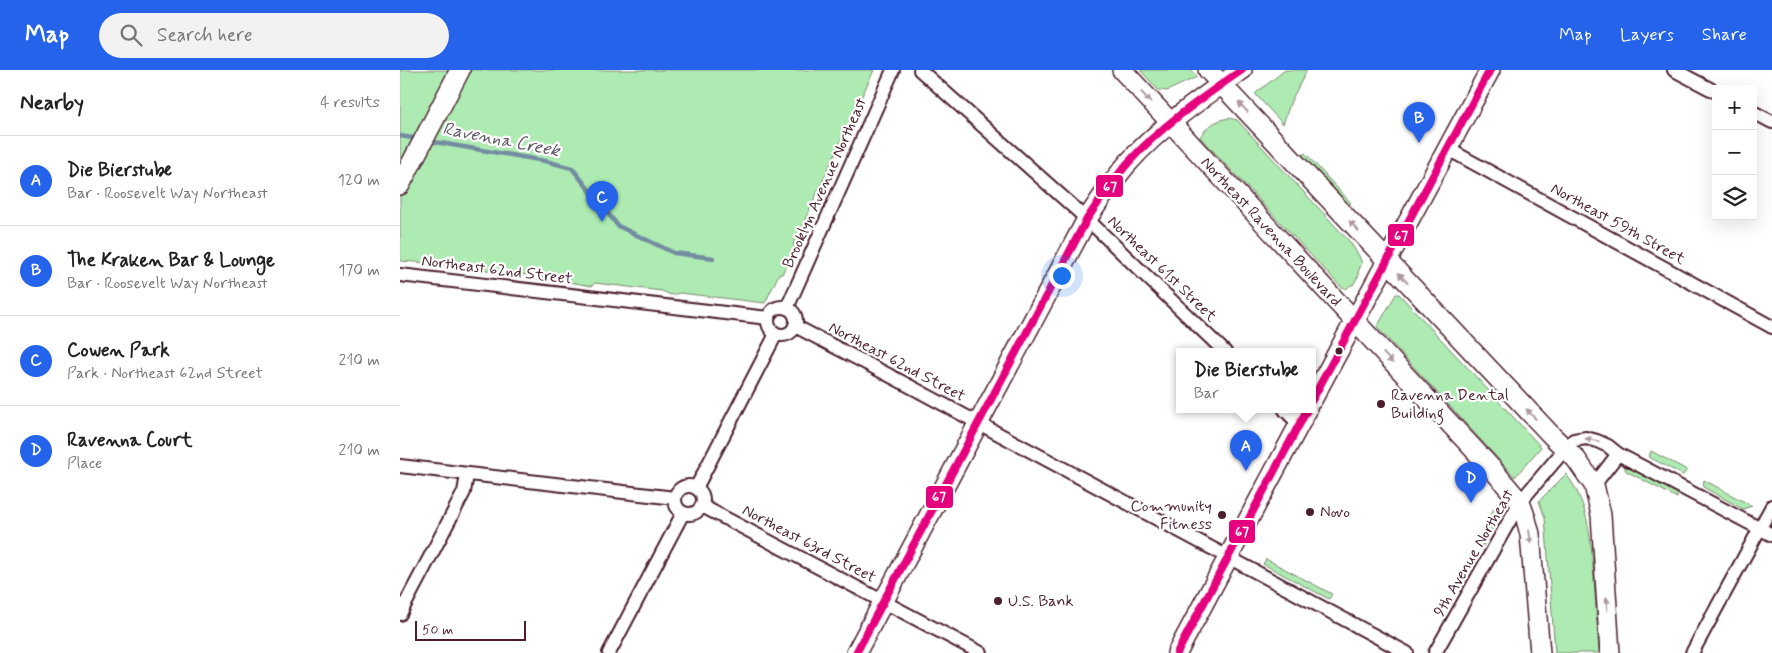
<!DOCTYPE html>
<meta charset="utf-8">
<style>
:root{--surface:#fff;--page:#f2f2f2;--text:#222;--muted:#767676;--line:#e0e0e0;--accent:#2563eb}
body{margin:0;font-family:Mynerve,sans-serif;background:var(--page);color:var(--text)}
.controls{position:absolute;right:15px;top:15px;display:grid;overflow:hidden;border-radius:0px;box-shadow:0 5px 20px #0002}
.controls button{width:45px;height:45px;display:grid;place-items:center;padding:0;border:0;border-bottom:1px solid var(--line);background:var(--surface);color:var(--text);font:25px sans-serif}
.scale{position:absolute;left:15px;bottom:12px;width:111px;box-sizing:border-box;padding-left:5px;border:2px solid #4a1f2b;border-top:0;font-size:14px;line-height:18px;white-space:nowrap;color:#4a1f2b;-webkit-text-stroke:4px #fff;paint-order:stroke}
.you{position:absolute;left:661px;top:205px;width:18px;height:18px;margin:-12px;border:4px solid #fff;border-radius:50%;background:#1a73e8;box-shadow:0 0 0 8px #1a73e833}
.badge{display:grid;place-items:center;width:32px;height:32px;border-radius:50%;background:var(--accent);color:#fff;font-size:16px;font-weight:700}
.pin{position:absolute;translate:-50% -41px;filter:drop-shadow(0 1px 2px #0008)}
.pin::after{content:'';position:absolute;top:26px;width:18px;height:15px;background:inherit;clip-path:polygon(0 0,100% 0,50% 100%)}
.popup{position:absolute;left:776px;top:278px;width:140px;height:65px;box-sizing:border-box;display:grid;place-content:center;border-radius:0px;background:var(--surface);filter:drop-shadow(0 1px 4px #0005);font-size:16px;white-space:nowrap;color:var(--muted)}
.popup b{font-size:19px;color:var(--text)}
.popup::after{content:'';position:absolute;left:50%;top:100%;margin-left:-10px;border:10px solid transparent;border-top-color:var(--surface)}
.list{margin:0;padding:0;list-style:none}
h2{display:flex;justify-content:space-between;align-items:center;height:65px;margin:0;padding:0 20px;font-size:21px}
h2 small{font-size:16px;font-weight:400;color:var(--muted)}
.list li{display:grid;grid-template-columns:32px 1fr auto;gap:15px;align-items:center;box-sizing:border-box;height:90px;padding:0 20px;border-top:1px solid var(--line)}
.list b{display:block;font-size:19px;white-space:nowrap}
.list p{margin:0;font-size:16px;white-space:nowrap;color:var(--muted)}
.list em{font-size:16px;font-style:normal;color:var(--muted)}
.icon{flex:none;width:28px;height:28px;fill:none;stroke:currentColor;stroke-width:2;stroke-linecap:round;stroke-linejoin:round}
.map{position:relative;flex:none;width:1372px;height:583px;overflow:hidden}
header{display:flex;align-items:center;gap:30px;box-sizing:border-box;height:70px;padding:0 25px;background:var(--accent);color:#fff}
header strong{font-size:24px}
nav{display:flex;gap:28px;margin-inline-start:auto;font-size:18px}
.search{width:350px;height:45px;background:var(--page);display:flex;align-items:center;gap:12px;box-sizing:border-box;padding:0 18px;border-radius:28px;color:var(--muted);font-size:19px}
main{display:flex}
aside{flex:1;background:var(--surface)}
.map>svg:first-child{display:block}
.green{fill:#adebb2;stroke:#7c856e}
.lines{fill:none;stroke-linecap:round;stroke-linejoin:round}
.stream{stroke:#738ca1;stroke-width:4.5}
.minor-casing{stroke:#4a1f2b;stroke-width:16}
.secondary-casing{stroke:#4a1f2b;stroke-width:22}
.minor{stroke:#fff;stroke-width:12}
.secondary{stroke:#fff;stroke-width:19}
.bus-1-casing{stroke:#fff;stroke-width:11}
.bus-1{stroke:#e5007d;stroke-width:8}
.oneway{fill:#ae9aa0}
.bus-dot{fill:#4a1f2b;stroke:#fff;stroke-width:2}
.labels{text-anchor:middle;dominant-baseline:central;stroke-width:4.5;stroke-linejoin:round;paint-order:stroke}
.street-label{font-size:16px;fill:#4a1f2b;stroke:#fff}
.poi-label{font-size:16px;fill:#4a1f2b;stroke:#fff;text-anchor:start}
.water-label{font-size:18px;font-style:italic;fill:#5e5666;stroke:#fff}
.line-badge{stroke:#fff;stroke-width:2}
.badge-label{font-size:14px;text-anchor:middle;font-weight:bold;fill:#fff}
</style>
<header>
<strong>Map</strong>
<div class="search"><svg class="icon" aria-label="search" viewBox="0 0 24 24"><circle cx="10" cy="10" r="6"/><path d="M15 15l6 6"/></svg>Search here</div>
<nav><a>Map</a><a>Layers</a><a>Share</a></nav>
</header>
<main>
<aside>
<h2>Nearby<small>4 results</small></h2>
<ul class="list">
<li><span class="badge">A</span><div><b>Die Bierstube</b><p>Bar · Roosevelt Way Northeast</p></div><em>120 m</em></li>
<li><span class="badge">B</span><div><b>The Kraken Bar &amp; Lounge</b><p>Bar · Roosevelt Way Northeast</p></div><em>170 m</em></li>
<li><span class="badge">C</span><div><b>Cowen Park</b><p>Park · Northeast 62nd Street</p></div><em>210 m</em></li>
<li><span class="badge">D</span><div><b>Ravenna Court</b><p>Place</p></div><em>210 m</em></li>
</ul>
</aside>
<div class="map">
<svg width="1372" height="583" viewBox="0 0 1372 583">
<rect width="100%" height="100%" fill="#fff"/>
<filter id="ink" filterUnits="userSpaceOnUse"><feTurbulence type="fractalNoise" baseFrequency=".02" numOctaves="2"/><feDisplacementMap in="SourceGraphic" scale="10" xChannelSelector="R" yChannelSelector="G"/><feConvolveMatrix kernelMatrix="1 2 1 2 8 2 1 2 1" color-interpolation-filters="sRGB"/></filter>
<g filter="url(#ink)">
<g class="green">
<path d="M0,0H474L407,145L399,165L397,166L393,174L395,178L382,204H379L365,233L280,223L271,225L262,221L195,213L192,216L128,205L30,193L0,191Z"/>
<path d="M740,0H791L797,7L767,21L758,20Z"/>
<path d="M885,0H907L891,31L883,54L856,25V23Z"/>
<path d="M829,48L837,50L950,172L959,186L962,193L958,202L959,205L953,215H951L946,219L940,216L800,67C807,56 816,50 829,48Z"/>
<path d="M905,83L951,133L948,136L901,86Z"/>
<path d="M996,224H999L1141,377L1115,407L977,257Z"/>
<path d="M1251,381L1287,400L1283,405L1249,387Z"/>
<path d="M1224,396L1231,397L1278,422L1277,428L1226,401Z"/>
<path d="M1166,404C1190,435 1191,472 1194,510C1196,534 1197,559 1199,583H1155L1146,460L1145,448L1139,431Z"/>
<path d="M1304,410L1352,436L1343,439L1303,417Z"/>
<path d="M1098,431L1104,437L1083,476L1076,472Z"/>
<path d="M866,489L932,524L929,529L863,494Z"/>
</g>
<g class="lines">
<g class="stream">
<path d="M0,66L19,69"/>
<path d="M29,71L145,91L172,98L218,156L274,183L313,188"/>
</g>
<defs>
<g id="minor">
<path d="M520,0L687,149L825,282"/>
<path d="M1274,0L1316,22"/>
<path d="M1353,42L1372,52"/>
<path d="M1048,79L1372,257"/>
<path d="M0,205L368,248"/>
<circle cx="382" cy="251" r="14"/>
<path d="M387,238L493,0"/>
<path d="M395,256L500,311L1007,583"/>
<path d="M885,340L899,354"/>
<path d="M0,396L275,428"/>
<path d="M1194,415L1218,384"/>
<circle cx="289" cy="430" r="14"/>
<path d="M296,418L376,264"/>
<path d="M302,436L581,583"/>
<path d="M0,544L64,422L67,405"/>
<path d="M209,583L283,443"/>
<path d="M1035,583L1120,432L1165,379L1174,370L1186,368L1197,371L1208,376L1218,384L1372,465"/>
<path d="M1292,583L1372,436"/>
</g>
<g id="secondary">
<path d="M722,0L1094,401L1120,432L1126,449L1130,464L1140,583"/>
<path d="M808,0L1153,367L1176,389L1194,415L1201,445L1210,583"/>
<path d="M0,115L60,0"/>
<path d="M912,330L1090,0"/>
<path d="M456,583L687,149C700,130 713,110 728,93C761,56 802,28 842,0"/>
<path d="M777,583L907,340"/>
</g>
</defs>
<use href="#minor" class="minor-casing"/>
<use href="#secondary" class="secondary-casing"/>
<use href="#minor" class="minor"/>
<use href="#secondary" class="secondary"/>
<defs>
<g id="bus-1">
<path d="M912,330L1090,0"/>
<path d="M456,583L687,149C700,130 713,110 728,93C761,56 802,28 842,0"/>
<path d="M777,583L907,340"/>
</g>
</defs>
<use href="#bus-1" class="bus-1-casing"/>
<use href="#bus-1" class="bus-1"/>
</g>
<defs><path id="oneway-solid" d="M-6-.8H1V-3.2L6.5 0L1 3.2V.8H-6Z" transform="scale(1.25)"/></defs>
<g class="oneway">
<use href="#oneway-solid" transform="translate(746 27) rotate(47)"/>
<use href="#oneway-solid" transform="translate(843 37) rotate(-133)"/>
<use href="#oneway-solid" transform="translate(954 156) rotate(-133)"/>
<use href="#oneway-solid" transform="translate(1003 208) rotate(-133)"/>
<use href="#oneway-solid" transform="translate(988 288) rotate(47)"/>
<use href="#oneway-solid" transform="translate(1131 344) rotate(-133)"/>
<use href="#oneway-solid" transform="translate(1192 370) rotate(-168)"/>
<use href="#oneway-solid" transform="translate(1130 467) rotate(82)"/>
<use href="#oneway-solid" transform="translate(1207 534) rotate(-93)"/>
</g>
</g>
<g class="bus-dot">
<circle cx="939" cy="281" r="4.5"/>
<circle cx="981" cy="334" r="5"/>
<circle cx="910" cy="442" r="5"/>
<circle cx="822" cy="445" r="5"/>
<circle cx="598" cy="531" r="5"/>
</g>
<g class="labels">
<g class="street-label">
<text transform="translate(425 113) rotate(-66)">Brooklyn Avenue Northeast</text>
<text transform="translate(1218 154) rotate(29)">Northeast 59th Street</text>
<text transform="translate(871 162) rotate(47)">Northeast Ravenna Boulevard</text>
<text transform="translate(762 199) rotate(44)">Northeast 61st Street</text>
<text transform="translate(97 200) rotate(7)">Northeast 62nd Street</text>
<text transform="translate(497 292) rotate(28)">Northeast 62nd Street</text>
<text transform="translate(409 474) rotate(28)">Northeast 63rd Street</text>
<text transform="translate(1074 483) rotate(-60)">9th Avenue Northeast</text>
</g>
<g class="poi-label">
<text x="991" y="325">Ravenna Dental<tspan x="991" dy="18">Building</tspan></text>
<text x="812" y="436" text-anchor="end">Community<tspan x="812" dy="18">Fitness</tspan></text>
<text x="920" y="442">Novo</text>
<text x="608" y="531">U.S. Bank</text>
</g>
<g class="water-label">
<text transform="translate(101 70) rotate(11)">Ravenna Creek</text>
</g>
</g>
<g class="line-badge">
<rect x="695" y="104" width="29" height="24" rx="5" fill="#e5007d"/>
<rect x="987" y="153" width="28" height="24" rx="5" fill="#e5007d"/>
<rect x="525" y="415" width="29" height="24" rx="5" fill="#e5007d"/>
<rect x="828" y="449" width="28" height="25" rx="5" fill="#e5007d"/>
</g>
<g class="badge-label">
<text x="710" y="121">67</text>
<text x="1001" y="170">67</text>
<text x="539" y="431">67</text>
<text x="842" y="466">67</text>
</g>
</svg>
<div class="controls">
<button>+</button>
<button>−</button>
<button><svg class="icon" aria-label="layers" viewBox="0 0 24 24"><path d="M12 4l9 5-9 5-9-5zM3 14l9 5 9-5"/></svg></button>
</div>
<div class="scale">50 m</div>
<div class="you"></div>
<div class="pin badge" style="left:846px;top:401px">A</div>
<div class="popup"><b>Die Bierstube</b>Bar</div>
<div class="pin badge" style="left:1019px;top:73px">B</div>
<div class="pin badge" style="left:202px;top:152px">C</div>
<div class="pin badge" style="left:1071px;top:433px">D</div>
</div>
</main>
